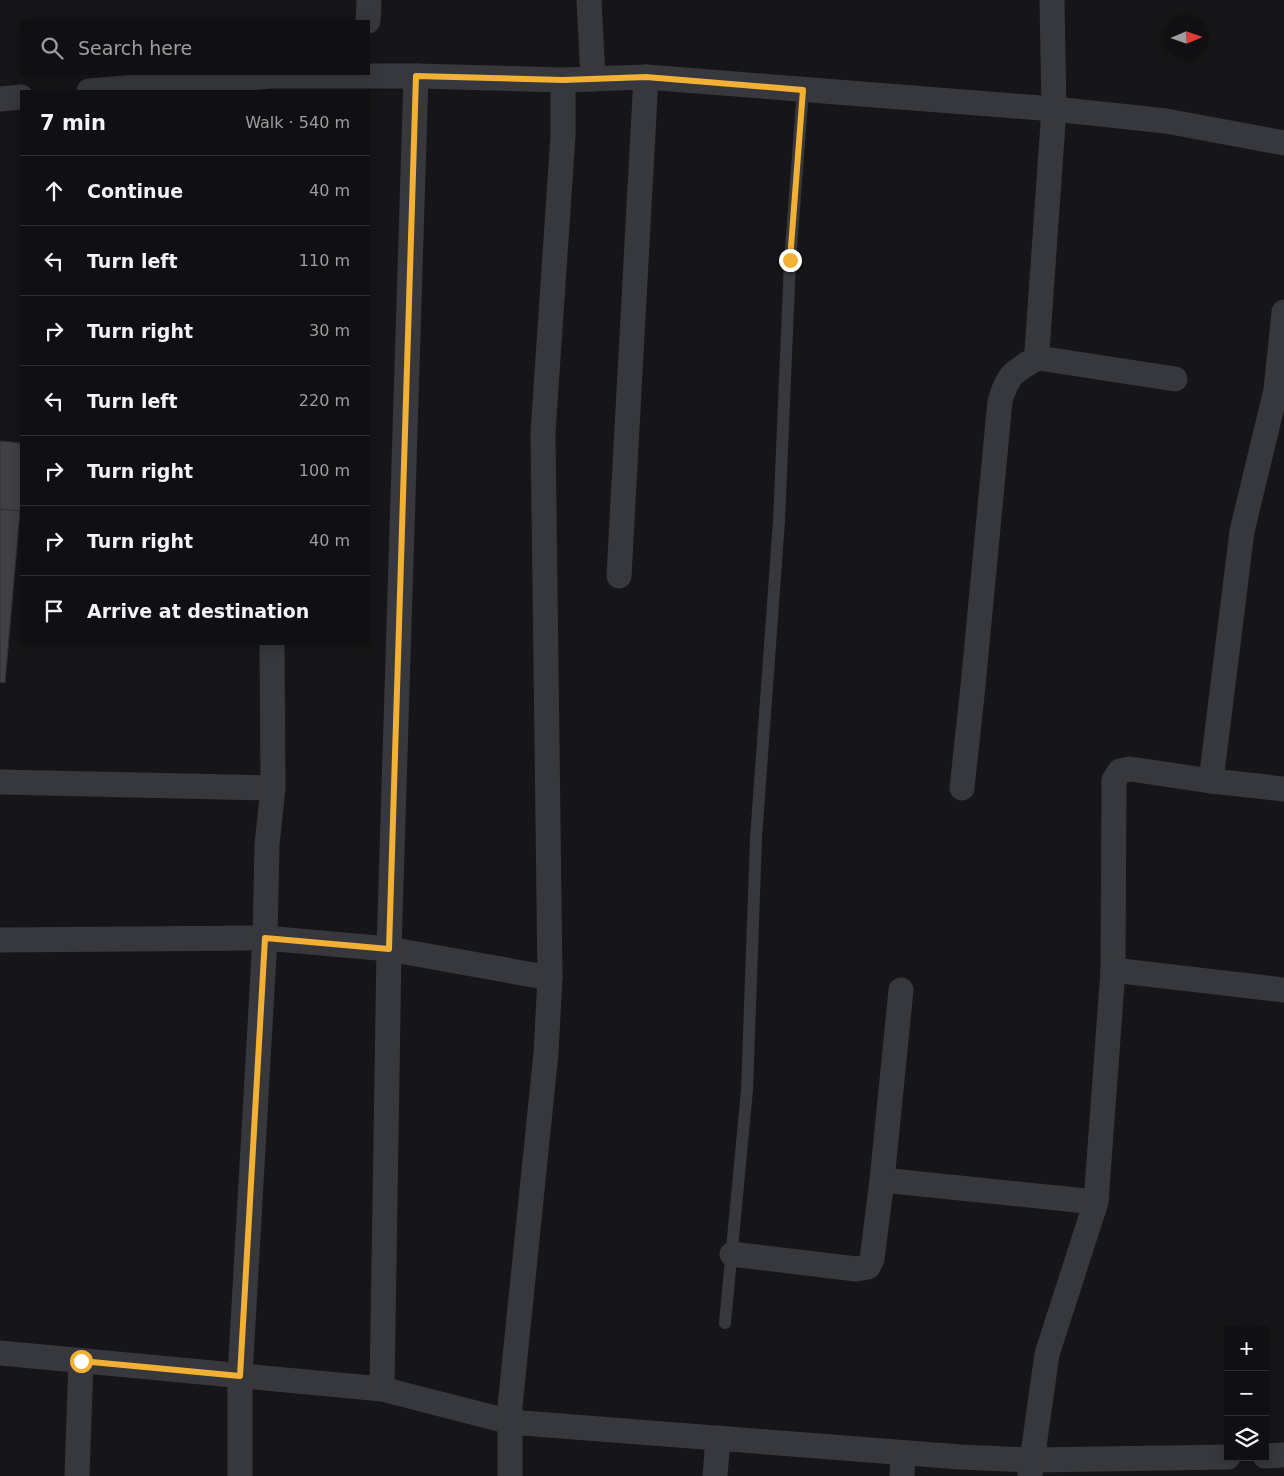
<!DOCTYPE html>
<meta charset="utf-8">
<style>
:root{--surface:#101012;--page:#1e1e20;--text:#f1f3f6;--muted:#9c9d9f;--line:#303032}
body{margin:0;font-family:"DejaVu Sans",sans-serif;background:var(--page);color:var(--text)}
.controls{position:absolute;right:15px;bottom:15px;display:grid;overflow:hidden;border-radius:0px;box-shadow:0 2px 12px #0003}
.controls button{width:45px;height:45px;display:grid;place-items:center;padding:0;border:0;border-bottom:1px solid var(--line);background:var(--surface);color:var(--text);font:25px sans-serif}
.compass{position:absolute;left:1164px;top:15px;width:45px;height:45px;border-radius:50%;background:var(--surface);box-shadow:0 2px 12px #0003;rotate:88deg}
.stop{position:absolute;width:15px;height:15px;margin:-11px;border:4px solid #f2b134;border-radius:50%;background:#fff}
.stop.end{background:#f2b134;border-color:#fff;box-shadow:0 1px 5px #0008}
.list{margin:0;padding:0;list-style:none}
h2{display:flex;justify-content:space-between;align-items:center;height:65px;margin:0;padding:0 20px;font-size:21px}
h2 small{font-size:16px;font-weight:400;color:var(--muted)}
.list li{display:grid;grid-template-columns:32px 1fr auto;gap:15px;align-items:center;box-sizing:border-box;height:70px;padding:0 20px;border-top:1px solid var(--line)}
.list b{display:block;font-size:19px;white-space:nowrap}
.list em{font-size:16px;font-style:normal;color:var(--muted)}
.icon{flex:none;width:28px;height:28px;fill:none;stroke:currentColor;stroke-width:2;stroke-linecap:round;stroke-linejoin:round}
.map{position:relative;flex:none;width:1284px;height:1476px;overflow:hidden}
.search{position:absolute;background:var(--surface);box-shadow:0 2px 12px #0003;left:20px;top:20px;width:350px;height:55px;display:flex;align-items:center;gap:12px;box-sizing:border-box;padding:0 18px;border-radius:0px;color:var(--muted);font-size:19px}
.panel{position:absolute;background:var(--surface);box-shadow:0 2px 12px #0003;left:20px;top:90px;width:350px;height:555px;border-radius:0px}
.map>svg:first-child{display:block}
.building{fill:#404145;stroke:#303034}
.lines{fill:none;stroke-linecap:round;stroke-linejoin:round}
.lane{stroke:#37383d;stroke-width:12}
.street{stroke:#37383d;stroke-width:25}
.route{stroke:#f2b134;stroke-width:6}
</style>
<div class="map">
<svg width="1284" height="1476" viewBox="0 0 1284 1476">
<rect width="100%" height="100%" fill="#161618"/>
<g class="building">
<path d="M0,441L21,443V511L0,509Z"/>
<path d="M0,509L20,511L5,683L0,682Z"/>
</g>
<g class="lines">
<path class="lane" d="M725,1323L747,1090L756,838L779,521L790,261L803,90"/>
<g class="street">
<path d="M589,0L593,79"/>
<path d="M1052,0L1054,109L1037,351L1040,356L1045,359L1175,379"/>
<path d="M368,21L369,0"/>
<path d="M89,91L271,76H416L563,80L646,77L1054,109L1166,121L1284,143"/>
<path d="M0,99L21,97"/>
<path d="M619,576L646,77"/>
<path d="M1211,781L1242,531L1276,390L1284,312"/>
<path d="M0,782L273,788"/>
<path d="M962,788L973,686L1000,401C1009,371 1015,372 1040,356"/>
<path d="M0,940L265,938L389,949L550,978"/>
<path d="M1113,970L1114,780L1120,771L1130,769L1211,781L1284,789"/>
<path d="M882,1180L1096,1202"/>
<path d="M732,1254L856,1269L868,1267L872,1259L882,1180L901,990"/>
<path d="M0,1353L382,1389L510,1422L960,1457L1032,1460L1228,1457"/>
<path d="M382,1389L389,949L416,76"/>
<path d="M1265,1456L1284,1455"/>
<path d="M1030,1475L1047,1354L1096,1202L1113,970L1284,990"/>
<path d="M77,1476L81,1361"/>
<path d="M240,1476V1376L265,938L267,845L273,788L272,644"/>
<path d="M510,1476V1406L546,1053L550,978L543,432L563,136V80"/>
<path d="M715,1476L718,1438"/>
<path d="M902,1476L903,1453"/>
</g>
</g>
<g class="lines">
<path class="route" d="M81,1361L240,1376L265,938L389,949L416,76L563,80L646,77L803,90L790,260"/>
</g>
</svg>
<div class="controls">
<button>+</button>
<button>−</button>
<button><svg class="icon" aria-label="layers" viewBox="0 0 24 24"><path d="M12 4l9 5-9 5-9-5zM3 14l9 5 9-5"/></svg></button>
</div>
<svg class="compass" viewBox="-18 -18 36 36"><path d="M0-13l5 13h-10z" fill="#e53935"/><path d="M0 13l5-13h-10z" fill="#9c9d9f"/></svg>
<div class="stop" style="left:81px;top:1361px"></div>
<div class="stop end" style="left:790px;top:260px"></div>
<div class="search"><svg class="icon" aria-label="search" viewBox="0 0 24 24"><circle cx="10" cy="10" r="6"/><path d="M15 15l6 6"/></svg>Search here</div>
<section class="panel">
<h2>7 min<small>Walk · 540 m</small></h2>
<ul class="list">
<li><svg class="icon" aria-label="ahead" viewBox="0 0 24 24"><path d="M12 20V5M6 11l6-6 6 6"/></svg><div><b>Continue</b></div><em>40 m</em></li>
<li><svg class="icon" aria-label="left" viewBox="0 0 24 24"><path d="M17 20v-9H6M10 6l-5 5 5 5"/></svg><div><b>Turn left</b></div><em>110 m</em></li>
<li><svg class="icon" aria-label="right" viewBox="0 0 24 24"><path d="M7 20v-9h11M14 6l5 5-5 5"/></svg><div><b>Turn right</b></div><em>30 m</em></li>
<li><svg class="icon" aria-label="left" viewBox="0 0 24 24"><path d="M17 20v-9H6M10 6l-5 5 5 5"/></svg><div><b>Turn left</b></div><em>220 m</em></li>
<li><svg class="icon" aria-label="right" viewBox="0 0 24 24"><path d="M7 20v-9h11M14 6l5 5-5 5"/></svg><div><b>Turn right</b></div><em>100 m</em></li>
<li><svg class="icon" aria-label="right" viewBox="0 0 24 24"><path d="M7 20v-9h11M14 6l5 5-5 5"/></svg><div><b>Turn right</b></div><em>40 m</em></li>
<li><svg class="icon" aria-label="arrive" viewBox="0 0 24 24"><path d="M6 21V4h12l-3 4 3 4H6"/></svg><div><b>Arrive at destination</b></div></li>
</ul>
</section>
</div>
